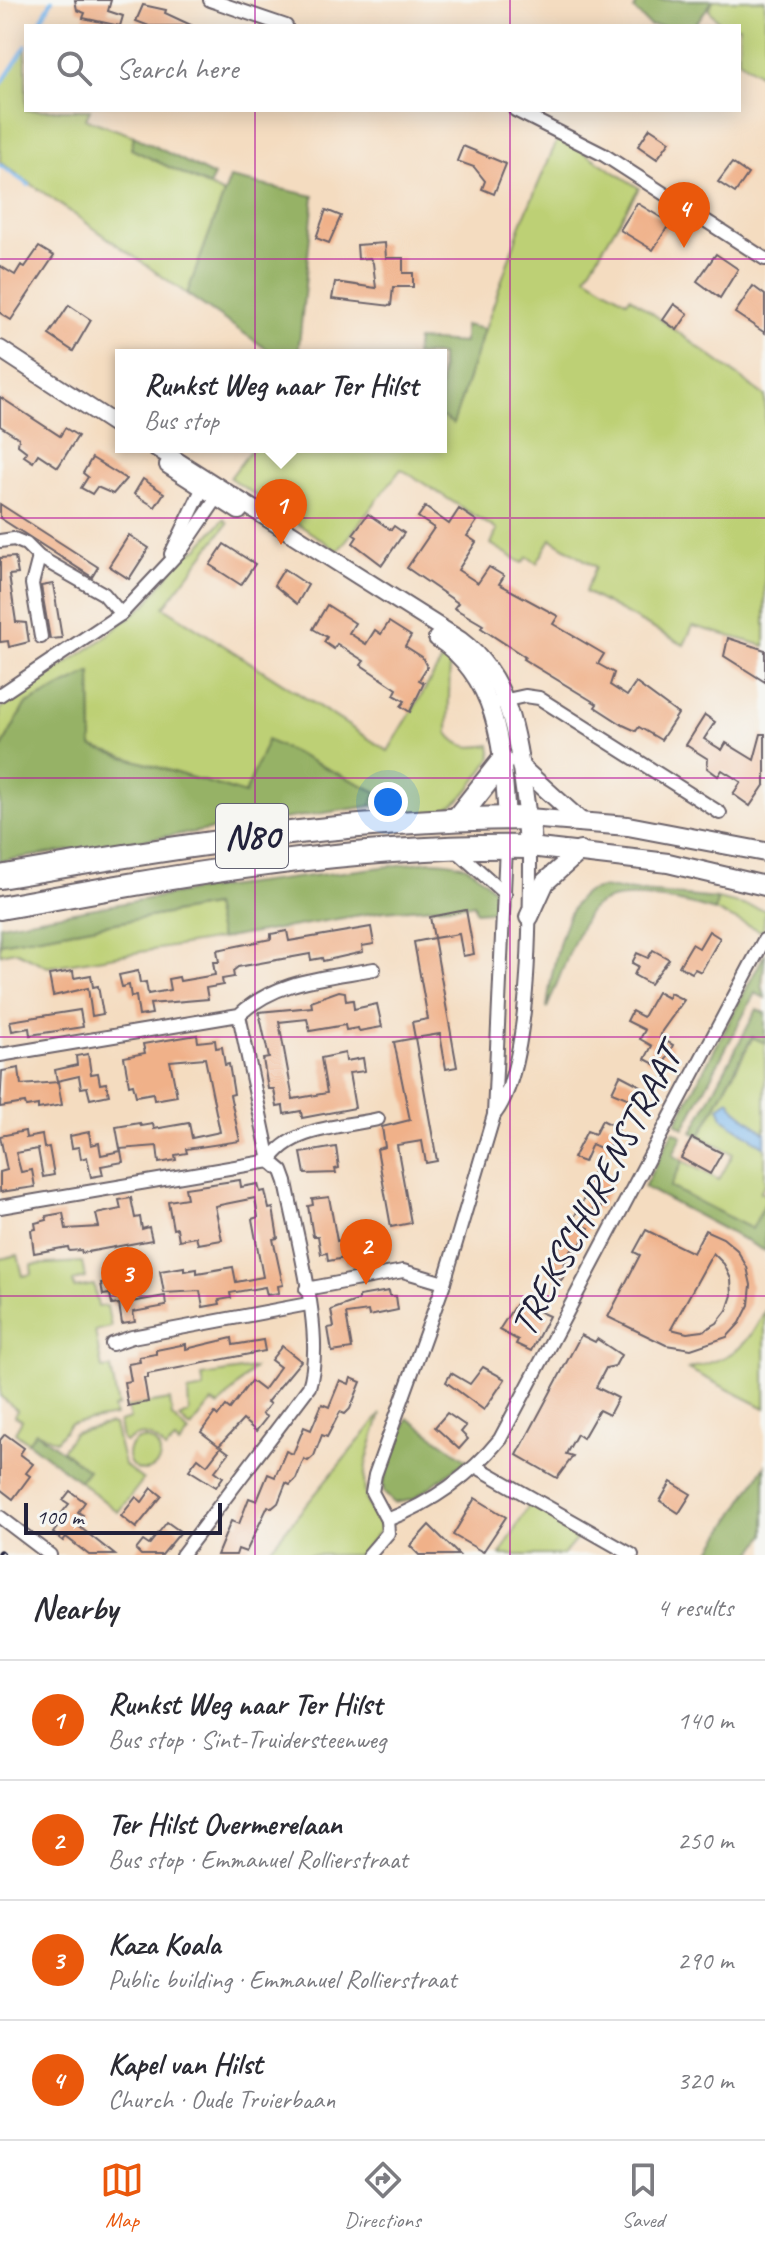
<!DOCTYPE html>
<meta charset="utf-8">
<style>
:root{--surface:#fff;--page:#f7f7f7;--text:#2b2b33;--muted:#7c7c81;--line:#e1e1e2;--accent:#ea580c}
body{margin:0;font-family:Caveat,sans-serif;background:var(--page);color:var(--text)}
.scale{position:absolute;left:24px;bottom:20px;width:198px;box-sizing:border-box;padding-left:8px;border:4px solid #22223b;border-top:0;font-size:22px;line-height:28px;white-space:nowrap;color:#22223b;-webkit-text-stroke:6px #f6f6f2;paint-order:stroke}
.you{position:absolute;left:388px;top:802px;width:28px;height:28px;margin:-20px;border:6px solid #fff;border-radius:50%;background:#1a73e8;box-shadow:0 0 0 12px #1a73e833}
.badge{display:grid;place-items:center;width:52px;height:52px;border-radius:50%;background:var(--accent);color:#fff;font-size:26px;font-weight:700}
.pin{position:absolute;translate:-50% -66px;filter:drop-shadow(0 2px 4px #0008)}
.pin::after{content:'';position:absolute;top:42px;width:28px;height:24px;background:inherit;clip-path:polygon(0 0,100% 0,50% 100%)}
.popup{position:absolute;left:115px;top:349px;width:332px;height:104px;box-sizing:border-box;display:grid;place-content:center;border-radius:0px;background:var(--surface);filter:drop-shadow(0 2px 6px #0005);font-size:26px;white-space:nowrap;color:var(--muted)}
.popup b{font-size:30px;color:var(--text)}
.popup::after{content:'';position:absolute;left:50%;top:100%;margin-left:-16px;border:16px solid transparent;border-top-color:var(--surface)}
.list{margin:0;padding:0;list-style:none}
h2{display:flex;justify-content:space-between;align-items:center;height:104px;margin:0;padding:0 32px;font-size:34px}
h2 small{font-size:26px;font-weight:400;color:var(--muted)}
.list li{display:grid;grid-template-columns:52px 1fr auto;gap:24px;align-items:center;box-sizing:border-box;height:120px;padding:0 32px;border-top:2px solid var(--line)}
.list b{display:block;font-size:30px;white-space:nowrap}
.list p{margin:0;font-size:26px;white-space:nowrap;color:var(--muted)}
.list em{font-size:26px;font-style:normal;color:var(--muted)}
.icon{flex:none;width:44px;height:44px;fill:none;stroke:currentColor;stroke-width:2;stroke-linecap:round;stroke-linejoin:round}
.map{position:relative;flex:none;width:765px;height:1555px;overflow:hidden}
.search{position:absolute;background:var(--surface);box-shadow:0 4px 20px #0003;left:24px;right:24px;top:24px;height:88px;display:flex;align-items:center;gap:20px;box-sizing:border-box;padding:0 28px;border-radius:0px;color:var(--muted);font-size:30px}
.sheet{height:584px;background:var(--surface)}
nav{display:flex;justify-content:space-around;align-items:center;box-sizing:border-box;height:112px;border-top:2px solid var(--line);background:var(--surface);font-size:22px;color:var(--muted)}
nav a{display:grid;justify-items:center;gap:4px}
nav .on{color:var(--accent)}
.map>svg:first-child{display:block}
.green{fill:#bdd074;stroke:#707958;stroke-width:2}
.forest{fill:#96b266;stroke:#5c6a50;stroke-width:2}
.water{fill:#7ab7ed;stroke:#4e6c94;stroke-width:2}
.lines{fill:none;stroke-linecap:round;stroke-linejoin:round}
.stream{stroke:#7ab7ed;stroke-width:4}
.building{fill:#f0b189;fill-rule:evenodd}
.street-casing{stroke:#6c636a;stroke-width:16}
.secondary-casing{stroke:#6c636a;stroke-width:20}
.primary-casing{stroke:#6c636a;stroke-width:22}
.highway-casing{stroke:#6c636a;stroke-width:26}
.street{stroke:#fff;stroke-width:12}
.secondary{stroke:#fff;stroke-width:16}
.primary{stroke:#fff;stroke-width:18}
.highway{stroke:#fff;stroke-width:22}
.rail-casing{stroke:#22223b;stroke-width:7}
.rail{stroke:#f6f6f2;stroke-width:4;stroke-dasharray:12;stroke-linecap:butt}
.grid{fill:none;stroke:#b5179e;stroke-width:2;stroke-opacity:0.55}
.labels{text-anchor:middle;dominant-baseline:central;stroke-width:6;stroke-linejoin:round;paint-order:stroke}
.shield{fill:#f6f6f2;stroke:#626272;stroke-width:2}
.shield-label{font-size:36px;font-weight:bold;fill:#22223b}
.street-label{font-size:38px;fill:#22223b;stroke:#f6f6f2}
</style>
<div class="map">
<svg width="765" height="1555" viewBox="0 0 765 1555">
<rect width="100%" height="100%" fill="#f6f6f2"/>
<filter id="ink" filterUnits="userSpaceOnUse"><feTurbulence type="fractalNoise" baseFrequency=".0125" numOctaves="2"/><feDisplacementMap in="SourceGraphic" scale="16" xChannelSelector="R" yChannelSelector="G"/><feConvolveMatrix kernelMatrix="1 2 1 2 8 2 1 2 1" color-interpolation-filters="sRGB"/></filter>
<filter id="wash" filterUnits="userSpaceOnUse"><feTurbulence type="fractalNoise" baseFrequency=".006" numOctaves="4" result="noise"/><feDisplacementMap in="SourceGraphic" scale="32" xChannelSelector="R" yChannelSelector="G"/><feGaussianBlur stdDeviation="1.8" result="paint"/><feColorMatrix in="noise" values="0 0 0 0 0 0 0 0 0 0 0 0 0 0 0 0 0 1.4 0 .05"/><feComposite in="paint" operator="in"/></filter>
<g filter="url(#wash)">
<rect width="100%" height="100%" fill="#f4dcc0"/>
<g class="green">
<path d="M713,0H765V78L739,60V26H723L709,10Z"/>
<path d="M26,47V110H90L86,119L134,136L131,149L224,194L187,294L0,162V87Z"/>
<path d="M559,136L639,188L586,276L627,301L630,297L765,396V646L693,626L684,645L585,592L596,567L551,539L537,563L528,557L522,563L491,544L497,530L401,469L338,551L230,478L253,447H441V416L453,423L521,224Z"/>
<path d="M224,519L228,523L164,607L388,751L446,654L450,659L448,733C459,749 473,748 490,745L492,757C468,790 457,819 409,813C396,811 385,806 371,806L377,793L245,794L92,747L91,673L25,705L0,751V709L100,641L146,604L183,556L198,548Z"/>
<path d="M717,899L765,910L763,932L715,911Z"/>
<path d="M213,906L220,939L48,967L15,951L0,954V943Z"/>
<path d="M753,1037L765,1043V1133L736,1110L729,1100L724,1119L765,1147V1184L760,1192L765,1194V1203L753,1230L670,1187L683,1161L719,1180L733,1154L700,1136Z"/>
<path d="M18,1255L23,1276L32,1274L31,1265L82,1262L85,1278L73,1281L74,1288L94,1285L98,1307L107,1306L111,1327L95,1331L102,1369L111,1368L118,1407L113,1408L115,1416L70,1424L56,1441L36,1432L28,1442L15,1432L22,1420L15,1416L17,1410L0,1396V1259Z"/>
<path d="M765,1310V1408L688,1369C732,1357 745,1352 765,1310Z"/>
<path d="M254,1368L219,1406L212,1402L191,1428L179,1418L189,1413L188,1392L204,1389L202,1376Z"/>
<path d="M170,1400L172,1417L189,1433L179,1445L175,1441L165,1450C153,1435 143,1430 126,1442L122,1440L119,1422L130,1419L127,1407Z"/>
<path d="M381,1414C373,1441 358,1474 367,1502C370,1513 378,1518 381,1529L360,1555H265Z"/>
<path d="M110,1424L114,1425L124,1465L143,1480L118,1512L79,1481L87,1470L62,1450L74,1433Z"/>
<circle cx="144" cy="1455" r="16"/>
<path d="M529,1505L581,1534L563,1555H500Z"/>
</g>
<g class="forest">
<path d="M638,0H713L694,26H650L634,10Z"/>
<path d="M134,136L214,176L209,186L131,149Z"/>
<path d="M230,178L314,196L298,355L274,354L187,294Z"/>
<path d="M464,325L484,329L453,424L441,416V355H415L417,340L464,343Z"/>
<path d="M91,672L92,747L245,794L267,740L377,792L371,806L0,861V751L25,705Z"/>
<path d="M430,861C469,861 474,870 501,897L499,910L476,912L474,904L384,911L220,939L213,906L0,943V925L192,891Z"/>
<path d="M602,888L717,899L715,911C685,902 613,884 590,911C578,926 556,987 547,1008C550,981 562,910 584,894C589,890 597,889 602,888Z"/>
<path d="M765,953L762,984L765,998L755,993L684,1128L676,1123Z"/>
<path d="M757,1009L765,1013V1043L752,1037L700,1136L692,1132Z"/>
<path d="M673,1131L682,1136L673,1155L683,1161L670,1187L752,1229L765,1203V1251L644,1187Z"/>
<path d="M408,1418L467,1460L412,1500L394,1503L384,1493L383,1483Z"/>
<path d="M36,1432L88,1470L79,1481L28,1442Z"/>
<path d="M765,1466V1535L751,1555H708Z"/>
</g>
<path class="water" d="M729,1100L736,1110L765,1133V1147L724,1119L719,1107Z"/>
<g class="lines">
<g class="stream">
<path d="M38,26L52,0"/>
<path d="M0,86L26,46"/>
<path d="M0,165L29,185"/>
</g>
</g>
<g id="blocks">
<g class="building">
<path d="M75,0H111L108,11L123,16L120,26L83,18L85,13L77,10Z"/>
<path d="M143,5L166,10L165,13L193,26H149L136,21Z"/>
<path d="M650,128L670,141L657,159L638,146Z"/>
<path d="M463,146L506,164L494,194L482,189L485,181L474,167L457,161Z"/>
<path d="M732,163L748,174L735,193L718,182Z"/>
<path d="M637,203L670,223L653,250L620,230Z"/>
<path d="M326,210L341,216L329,243L316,238Z"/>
<path d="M385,243L386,258H403V273H413V287H393L391,306L332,299L335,282L376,288L373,263L370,258L358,259L357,245Z"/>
<path d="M39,247L54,256L11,320L0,313V266L15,275L21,265L25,267Z"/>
<path d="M716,254L738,269L720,298L697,281Z"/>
<path d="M753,286L765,295V333L735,313Z"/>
<path d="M674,304L688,314L677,330L663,320Z"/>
<path d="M69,305L91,320L73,351L49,335Z"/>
<path d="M0,397L60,436L65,428L78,436L58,467L38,454L33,462L24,456L27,452L18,445L19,438L0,426Z"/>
<path d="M92,458L126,479L113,494L97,487L92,494L81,488L88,477L83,473Z"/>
<path d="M143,479L164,493L155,507L134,494Z"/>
<path d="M0,504L98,567L92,577L0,518Z"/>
<path d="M425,507L449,524L459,509L477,521L467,536L476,542L458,570L478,583L489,567L504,576L499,584L558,616L553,624L604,654L598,664L614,673L610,685L627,696L636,683L678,714L661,740L639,727L636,731L623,725L595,707L597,704L523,659L525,657L481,628L483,625L454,608L458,603L407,568L434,528L418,517Z"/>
<path d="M368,514L391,530L394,526L404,533L382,565L353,543L357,537L353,534Z"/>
<path d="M129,535L149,548L129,579L109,566Z"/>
<path d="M224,544L255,564L241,585L210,565Z"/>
<path d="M15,557L18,574L9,575L16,622L26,623L29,642L9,647L8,641L0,642V558Z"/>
<path d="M284,569L308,585L297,604L274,585Z"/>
<path d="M53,584L62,638L50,639L41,586Z"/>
<path d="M327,605L355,623L349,633L366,644L375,630L381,634L389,622L411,636L405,646L422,657L427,667L419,680L424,683L410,712L401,706L405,701L394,695L397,689L361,665L364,661L337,644L334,649L324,642L327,637L313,629Z"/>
<path d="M728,638L765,650V682L724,656Z"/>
<path d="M705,715L715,722L704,739L722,750L726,743L754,760L761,734H765V784L750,806L733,794L741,782L722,770L718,776L707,768L708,759L686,745Z"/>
<path d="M466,910L474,954L463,956L459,934L434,938L430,917Z"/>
<path d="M371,927L374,944L362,946L363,952L323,961L322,958L311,960L310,954L238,967L233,971L234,977L222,979L223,985L206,988L208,999L150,1004L152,1014L139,1016L136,996L131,997L129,985L122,987L119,975L138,971L140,983L146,982L148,994L170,990L168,979L179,977L180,981L215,975L213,962H219L217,950L271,939V934L287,931L289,941Z"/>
<path d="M709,931L720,938L701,972L695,969L692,973L679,966L692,944L699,948Z"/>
<path d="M434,938L457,1067L446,1069L440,1034L415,1038L412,1022L428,1019L414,942Z"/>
<path d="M653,950L669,959L650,984L634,975L638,966L632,963L637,953L648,958Z"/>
<path d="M73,971L74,978L91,975L93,987L98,986L103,1014L92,1016L88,988L53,996L49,975Z"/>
<path d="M339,991L345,992L346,1001L353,1000L354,1009L377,1004L382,1027L359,1031L358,1028L346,1030L345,1025L310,1031L307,1019L279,1022L293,1099L327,1093L321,1058L345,1053L346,1061L363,1058L365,1071L349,1073L355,1108L302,1118L301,1111L284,1114L283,1106L277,1107L274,1089H268L263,1059L269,1058L259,1012L312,1007L311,1001Z"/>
<path d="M657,992L668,998L670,993L684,1000L662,1031L660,1038L673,1045L662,1068L645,1059L652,1046L640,1039L645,1030L627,1021L632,1011L643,1017Z"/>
<path d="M80,1010L83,1027L30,1035L29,1028L12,1031L10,1021Z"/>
<path d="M197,1035L198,1042L215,1040L216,1048L222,1047L225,1065L229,1064L234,1094L230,1095L240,1141L186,1149L187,1153L175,1155L176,1160L159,1163L157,1146L120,1149L116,1127L140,1123L141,1126L153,1124L154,1129L189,1123L192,1138L220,1132L205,1058L170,1061L177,1096L154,1100L153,1093L136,1096L133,1084L129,1085L124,1057L145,1053L143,1044Z"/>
<path d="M415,1038L437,1161L426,1163L422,1141L397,1145L411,1223L391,1227L377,1149L385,1147L382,1127L410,1120L394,1042Z"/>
<path d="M88,1054L91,1074L98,1073L100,1084L106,1083L109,1095L90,1099L87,1087L81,1088L79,1076L57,1081L55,1070L77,1065L76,1056Z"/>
<path d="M19,1068L21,1085L58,1082L62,1105L38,1109V1105L26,1107L25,1103L0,1107L2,1071Z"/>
<path d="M620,1075L641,1086L634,1101L612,1092Z"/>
<path d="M602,1120L618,1128L607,1151L592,1144L584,1162L573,1158L587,1131L595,1134Z"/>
<path d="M25,1131L26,1138L42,1135L44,1148L49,1147L54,1175L43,1177L38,1149L16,1153L21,1172L32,1170L35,1187L0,1192V1172L7,1170L0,1136Z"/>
<path d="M89,1132L91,1145L99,1143L101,1155L121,1151L123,1162L101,1166L103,1175L91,1177L87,1157L81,1159L79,1147L72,1148L70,1136Z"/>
<path d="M692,1138L722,1153L710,1174L681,1158Z"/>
<path d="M336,1147L339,1168L335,1169L336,1173L305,1174L301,1153Z"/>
<path d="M593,1172L613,1183L599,1210L594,1207L589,1216L584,1226L589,1228L577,1251L572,1249L567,1258L563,1267L567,1270L561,1281L545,1273L589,1189L585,1187Z"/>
<path d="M240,1180L241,1187L258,1184L260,1192L265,1191L269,1209L273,1208L278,1238L273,1239L283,1285L278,1286L279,1293L267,1295L265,1287L230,1293L231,1298L219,1300L220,1304L203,1307L200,1291L164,1293L160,1271L184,1267V1271L197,1269V1273L233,1267L236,1282L263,1277L252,1219L258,1217L255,1198L215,1206L222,1240L198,1244L196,1237L179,1240L177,1228L173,1229L168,1201L187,1198L185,1188Z"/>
<path d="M329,1197L337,1241L342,1240L343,1245L367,1241L370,1260L346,1264L345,1258L328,1261L327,1253L321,1254L318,1236H313L308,1206L313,1205L312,1199Z"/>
<path d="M131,1198L135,1218L140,1217L142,1229L149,1227L152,1240L82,1253L81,1250L69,1251L68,1247L34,1253L31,1230L36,1229L35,1223L47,1220L46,1216L63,1213L66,1229L99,1227L96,1214L121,1209L119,1200Z"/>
<path d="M646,1230L693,1253L705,1230L723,1238L737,1250L747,1267L751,1285L749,1305L740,1323L727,1337L691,1349L666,1345L608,1317L640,1255L634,1252ZM713,1253L724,1264L731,1279L732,1295L727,1310L717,1323L703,1331L687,1333L671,1329Z"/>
<path d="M121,1279L123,1292L129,1290L131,1302L165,1296L166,1306L133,1312L135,1322L122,1324L119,1304L112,1305L110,1294L103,1295L101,1283Z"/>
<path d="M389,1291L390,1296H396L398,1310L369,1316L368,1311L346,1314L352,1349L332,1352L328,1328L334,1327L331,1310L359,1300V1296Z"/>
<path d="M517,1302L549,1316L531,1351L516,1344L518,1340L499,1330Z"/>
<path d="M581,1335L595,1342L597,1339L621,1355L615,1366L606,1368L596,1387L618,1398L609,1415L599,1410L583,1438L577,1434L566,1454L573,1456L557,1478L517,1455Z"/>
<path d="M232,1338L233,1345L263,1340L265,1351L148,1374V1378H144L148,1402L128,1406L124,1382L131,1381L128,1364L140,1362L139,1357L156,1354V1350L186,1344V1349Z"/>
<path d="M282,1346L301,1361L267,1402L270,1404L262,1414L267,1417L256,1431L243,1420L219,1446L201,1432L215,1413L218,1416L226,1406L230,1409L251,1381L263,1390L280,1367L271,1360Z"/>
<path d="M483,1367L505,1379L484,1410L446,1382L451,1373L470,1384Z"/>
<path d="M351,1378L361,1382L350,1409L345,1414L340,1412L327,1437L322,1435L314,1456L308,1461L304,1459L296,1479L290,1485L286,1483L278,1503L272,1508L268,1506L246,1552L238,1549L236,1555H217L231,1521L239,1524L249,1498L257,1501L268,1474L275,1477L286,1451L293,1454L304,1427L311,1430L322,1404L329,1407L340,1380L349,1384Z"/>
<path d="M447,1413L466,1426L461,1432L468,1439L459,1449L435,1427Z"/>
<path d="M5,1434L24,1448L20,1454L33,1464L26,1473L30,1476L13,1499L0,1489V1440Z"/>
<path d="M221,1447L229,1453L215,1471L223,1477L216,1487L189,1470L198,1458L207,1465Z"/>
<path d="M671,1482L691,1494L679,1513L660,1501Z"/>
<path d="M152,1488L162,1496L136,1528L121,1516L136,1497L142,1502Z"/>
<path d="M70,1491L85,1502L78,1512L83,1515L76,1524L115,1555H89L66,1537L63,1541L53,1533L65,1517L61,1514L69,1504L63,1500Z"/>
<path d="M475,1498L506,1517L483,1552L453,1535Z"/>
<path d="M167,1522L181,1532L162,1555H141L136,1550L143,1541L149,1545Z"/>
<path d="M429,1525L459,1555H419L410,1546Z"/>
</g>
</g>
</g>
<g filter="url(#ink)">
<use href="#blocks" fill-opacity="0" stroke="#6c636a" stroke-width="2"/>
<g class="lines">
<defs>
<g id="street">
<path d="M210,0L286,26"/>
<path d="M515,110L604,155L765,259"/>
<path d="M0,541L14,539L26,544L39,557L104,594L121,614"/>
<path d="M171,554L206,481"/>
<path d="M39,557L32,584L41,637"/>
<path d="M0,695L121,614L182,549L221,492"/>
<path d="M498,702L525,696L539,698L720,813"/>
<path d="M457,851L505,894"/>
<path d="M0,1055L239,1015C276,980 324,978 374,969"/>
<path d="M494,1115C532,1070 530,908 530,847"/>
<path d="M270,1161C290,1127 343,1127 378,1119"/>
<path d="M0,1207L270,1161"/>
<path d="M306,1289L403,1271L444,1283"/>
<path d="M112,1344L132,1337L308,1304"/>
<path d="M477,1467L632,1555"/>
<path d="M0,1517L50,1555"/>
<path d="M387,1520C431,1503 471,1475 500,1439L764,940"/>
<path d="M387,1520L372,1492L375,1475L444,1283L494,1115L506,846"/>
<path d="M182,1555L309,1387C326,1336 296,1237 286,1182L282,1171L270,1161L239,1015"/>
<path d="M369,1555L388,1533L387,1520"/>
</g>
<g id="secondary">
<path d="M0,349L121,428"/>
<path d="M155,447L460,640C517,683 518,753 528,818"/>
<path d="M168,465L239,511"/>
<path d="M437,638C500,680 502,749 507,818"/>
<path d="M520,766L582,822"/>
</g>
<g id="primary">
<path d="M528,818L628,826L765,852"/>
<path d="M530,847L668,863L765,886"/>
<path d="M529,917L545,882L580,851"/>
</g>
<g id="highway">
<path d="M457,819L502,762"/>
<path d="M0,877C177,846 348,819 528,818L530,847C350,844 176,876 0,908"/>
</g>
</defs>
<use href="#street" class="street-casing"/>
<use href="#secondary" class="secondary-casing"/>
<use href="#primary" class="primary-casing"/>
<use href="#highway" class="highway-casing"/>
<use href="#street" class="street"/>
<use href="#secondary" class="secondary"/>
<use href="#primary" class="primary"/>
<use href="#highway" class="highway"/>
<defs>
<path id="rail" d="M0,1553L2,1555"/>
</defs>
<use href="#rail" class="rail-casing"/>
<use href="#rail" class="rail"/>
</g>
</g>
<path class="grid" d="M255,0V26M510,0V26M255,110V1555M510,110V1555M0,259H765M0,518H765M0,778H765M0,1037H765M0,1296H765"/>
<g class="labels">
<rect class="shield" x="216" y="804" width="72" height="64" rx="6"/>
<g class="shield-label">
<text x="252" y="836">N80</text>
</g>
<g class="street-label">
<text transform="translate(596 1191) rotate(-62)">TREKSCHURENSTRAAT</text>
</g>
</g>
</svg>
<div class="scale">100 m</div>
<div class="you"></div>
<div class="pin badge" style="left:281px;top:545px">1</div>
<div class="popup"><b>Runkst Weg naar Ter Hilst</b>Bus stop</div>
<div class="pin badge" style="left:366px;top:1285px">2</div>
<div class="pin badge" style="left:127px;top:1313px">3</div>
<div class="pin badge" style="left:684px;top:248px">4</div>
<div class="search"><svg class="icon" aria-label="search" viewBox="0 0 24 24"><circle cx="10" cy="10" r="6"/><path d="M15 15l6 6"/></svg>Search here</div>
</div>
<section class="sheet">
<h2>Nearby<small>4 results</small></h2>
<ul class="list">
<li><span class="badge">1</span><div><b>Runkst Weg naar Ter Hilst</b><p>Bus stop · Sint-Truidersteenweg</p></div><em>140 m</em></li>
<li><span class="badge">2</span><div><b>Ter Hilst Overmerelaan</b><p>Bus stop · Emmanuel Rollierstraat</p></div><em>250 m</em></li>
<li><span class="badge">3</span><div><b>Kaza Koala</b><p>Public building · Emmanuel Rollierstraat</p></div><em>290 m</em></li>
<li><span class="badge">4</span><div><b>Kapel van Hilst</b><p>Church · Oude Truierbaan</p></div><em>320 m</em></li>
</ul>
</section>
<nav>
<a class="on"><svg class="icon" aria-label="map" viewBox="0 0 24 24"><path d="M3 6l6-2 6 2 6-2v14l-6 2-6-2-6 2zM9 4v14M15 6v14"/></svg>Map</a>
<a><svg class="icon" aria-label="directions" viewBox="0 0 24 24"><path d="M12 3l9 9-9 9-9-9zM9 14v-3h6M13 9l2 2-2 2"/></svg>Directions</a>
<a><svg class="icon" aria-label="saved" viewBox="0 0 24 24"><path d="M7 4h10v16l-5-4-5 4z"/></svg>Saved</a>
</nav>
